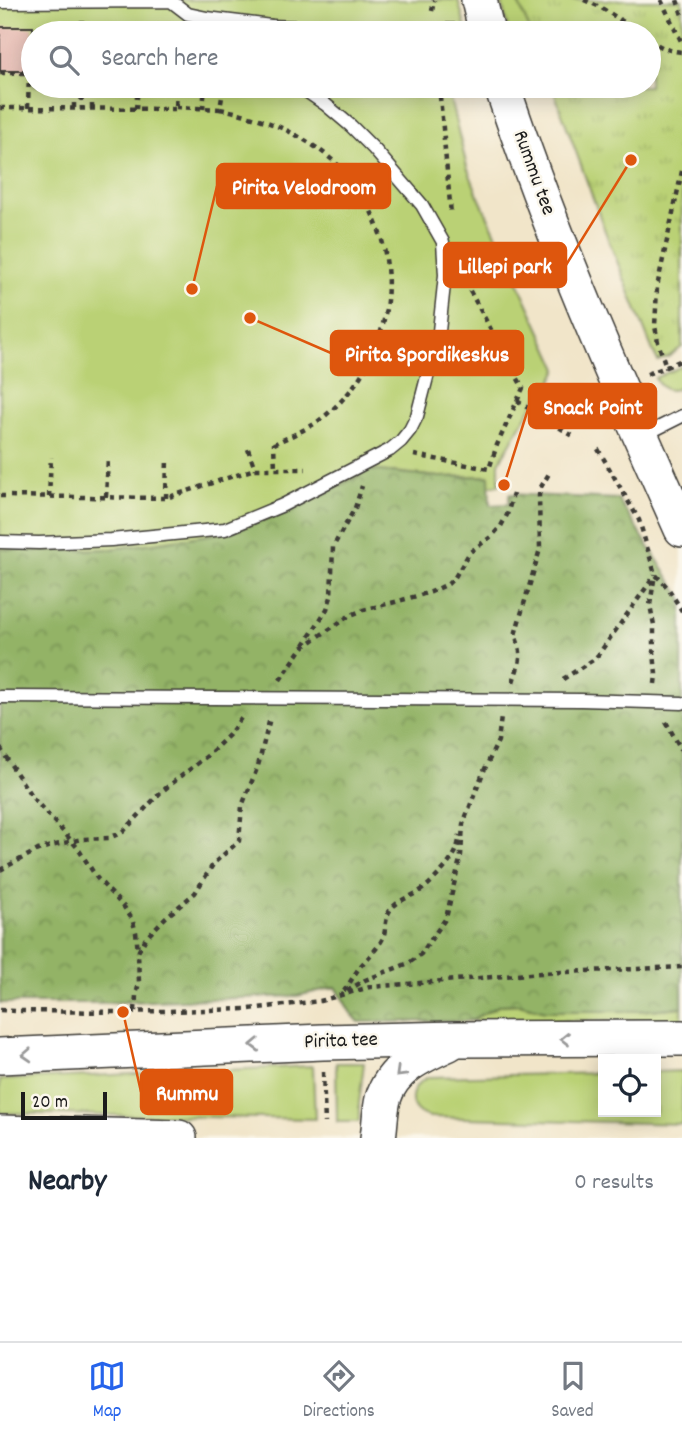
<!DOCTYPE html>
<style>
:root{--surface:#fff;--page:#f2f2f3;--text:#1f2937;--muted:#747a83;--line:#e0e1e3;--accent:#2563eb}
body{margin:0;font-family:Dekko,sans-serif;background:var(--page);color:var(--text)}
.controls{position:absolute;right:21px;bottom:21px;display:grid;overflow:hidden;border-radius:0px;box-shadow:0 4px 18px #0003}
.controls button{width:63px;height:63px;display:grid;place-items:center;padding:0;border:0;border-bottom:2px solid var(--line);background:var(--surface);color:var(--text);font:35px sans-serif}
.scale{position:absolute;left:21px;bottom:18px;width:86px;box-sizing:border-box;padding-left:7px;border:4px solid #1c1c1c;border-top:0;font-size:19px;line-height:24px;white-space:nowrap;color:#1c1c1c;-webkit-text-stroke:5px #fbf7ec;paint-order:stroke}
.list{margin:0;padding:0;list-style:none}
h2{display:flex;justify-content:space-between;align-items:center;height:91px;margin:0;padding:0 28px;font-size:30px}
h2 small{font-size:23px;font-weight:400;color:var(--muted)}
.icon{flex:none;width:38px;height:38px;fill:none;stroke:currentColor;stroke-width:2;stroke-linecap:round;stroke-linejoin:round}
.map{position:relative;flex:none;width:682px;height:1138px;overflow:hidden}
.search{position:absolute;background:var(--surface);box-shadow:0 4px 18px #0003;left:21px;right:21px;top:21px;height:77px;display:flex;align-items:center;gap:18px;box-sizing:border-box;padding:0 24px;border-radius:38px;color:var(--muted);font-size:26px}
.sheet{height:203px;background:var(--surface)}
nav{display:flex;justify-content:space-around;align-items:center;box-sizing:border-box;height:98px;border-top:2px solid var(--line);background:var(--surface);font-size:19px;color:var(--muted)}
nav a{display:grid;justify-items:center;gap:4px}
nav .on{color:var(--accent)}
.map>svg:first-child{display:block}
.grass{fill:#bad175;stroke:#6b7648;stroke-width:2}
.forest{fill:url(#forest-crowns);stroke:#586841;stroke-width:2}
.park{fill:url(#park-tufts);stroke:#6b7648;stroke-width:2}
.building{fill:#e2aea6}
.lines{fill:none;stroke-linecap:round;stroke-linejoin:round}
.service-casing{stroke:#3c3a36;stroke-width:15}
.secondary-casing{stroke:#3c3a36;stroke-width:38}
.path{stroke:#3c3a36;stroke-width:4.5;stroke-dasharray:5 5;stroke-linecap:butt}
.service{stroke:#fff;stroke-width:12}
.secondary{stroke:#fff;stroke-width:35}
.oneway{stroke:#999}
.labels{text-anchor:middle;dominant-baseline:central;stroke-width:5;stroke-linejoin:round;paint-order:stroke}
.street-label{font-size:21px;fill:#1c1c1c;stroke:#fbf7ec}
.leader{fill:none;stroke:#de560d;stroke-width:2.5}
.callout-dot{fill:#de560d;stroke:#fbf7ec;stroke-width:2.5}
.callout{fill:#de560d;stroke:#de560d;stroke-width:2.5}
.callout-label{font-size:23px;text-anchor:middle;font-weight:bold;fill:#fff}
</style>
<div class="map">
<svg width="682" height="1138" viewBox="0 0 682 1138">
<defs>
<pattern id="forest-crowns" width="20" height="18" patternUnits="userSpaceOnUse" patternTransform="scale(1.75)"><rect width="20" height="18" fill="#93b366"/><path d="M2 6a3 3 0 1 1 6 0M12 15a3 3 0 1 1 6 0" fill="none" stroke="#779153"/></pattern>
<pattern id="park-tufts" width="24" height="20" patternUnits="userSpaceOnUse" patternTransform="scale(1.75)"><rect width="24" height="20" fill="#bad175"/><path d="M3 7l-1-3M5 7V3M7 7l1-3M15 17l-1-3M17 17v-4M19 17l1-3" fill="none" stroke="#9fb365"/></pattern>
</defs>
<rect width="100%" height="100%" fill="#fbf7ec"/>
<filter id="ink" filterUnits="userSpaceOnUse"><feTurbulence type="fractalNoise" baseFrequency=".0143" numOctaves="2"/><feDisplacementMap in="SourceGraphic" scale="14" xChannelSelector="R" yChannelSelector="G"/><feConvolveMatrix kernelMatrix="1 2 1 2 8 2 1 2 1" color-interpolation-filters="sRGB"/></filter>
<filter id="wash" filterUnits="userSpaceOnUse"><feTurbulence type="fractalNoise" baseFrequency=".00686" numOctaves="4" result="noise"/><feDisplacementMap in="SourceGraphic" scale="28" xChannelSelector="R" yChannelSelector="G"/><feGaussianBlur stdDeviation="1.57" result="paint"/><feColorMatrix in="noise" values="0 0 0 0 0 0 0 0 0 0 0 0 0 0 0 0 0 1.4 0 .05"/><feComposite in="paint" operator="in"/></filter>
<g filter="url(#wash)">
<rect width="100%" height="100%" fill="#f1e5c9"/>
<g class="grass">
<path d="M0,0H458L467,33H33V86H462L449,95L467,167L478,195L558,369L545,395L540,393L499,463V485L489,486V476L440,477L394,472L335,487L291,511L229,532L171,541L112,549L42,551L0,549Z"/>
<path d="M501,0H527L621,33H509Z"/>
<path d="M682,366V387C670,393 661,390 655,378Z"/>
<path d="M519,1004L546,1011H638L682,1007V1020L469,1021L500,1005Z"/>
<path d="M336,1063H364L359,1103V1122H337Z"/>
<path d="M313,1066L315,1119L0,1113V1080Z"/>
<path d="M682,1071V1124L430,1117C405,1112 407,1086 429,1077L603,1073V1112H656V1072Z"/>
</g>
<path class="forest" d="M369,470L440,477L489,476L490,505L509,504V494L618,499L682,598V1007L638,1011H546L519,1004L500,1005L469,1021L359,1022L350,1012L336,987L297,996L97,1003H0V549L42,551L112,549L229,532L291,511Z"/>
<path class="park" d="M517,0H682V347L668,357L658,361L653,351L605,231L552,86H649V33H531Z"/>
<g id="blocks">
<rect class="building" x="0" y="27" width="33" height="44"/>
</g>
</g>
<g filter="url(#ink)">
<use href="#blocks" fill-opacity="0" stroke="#3c3a36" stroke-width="2"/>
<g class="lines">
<defs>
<g id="service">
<path d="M0,2L171,1L188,14L207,18L271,26L270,33"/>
<path d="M271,26L356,29L484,30"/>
<path d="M642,436L682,416"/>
<path d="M0,542L39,543L111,540L225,529L283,505L390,450L401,441L410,430L417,416L439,331L445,275L443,242L422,205L374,149L351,126L325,104L299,86"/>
<path d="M0,697L581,700L682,703"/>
</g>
<g id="secondary">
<path d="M479,0L487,33"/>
<path d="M502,86C552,237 617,384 682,529"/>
<path d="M0,1056L323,1042L458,1039L682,1038"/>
<path d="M0,1133L179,1138"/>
<path d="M378,1138C380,1125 380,1111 383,1099C392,1068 422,1055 449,1043"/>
</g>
</defs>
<use href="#service" class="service-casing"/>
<use href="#secondary" class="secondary-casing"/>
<g class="path">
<path d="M584,0L600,7L641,33"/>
<path d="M661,0L682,43"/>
<path d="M677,0L682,15"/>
<path d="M432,11L434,0"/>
<path d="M82,33V20"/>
<path d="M649,39C660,47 668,51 682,52"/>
<path d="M0,73H33"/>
<path d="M81,86L82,110"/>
<path d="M439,86L451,214"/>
<path d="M176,107L220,109L222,97L228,86"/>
<path d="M0,108L176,109L177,86"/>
<path d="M28,108L29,73"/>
<path d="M74,108V86"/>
<path d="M92,109V86"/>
<path d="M136,109L138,86"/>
<path d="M203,109L205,86"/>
<path d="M220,109C271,118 324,143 356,185C366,198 372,213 378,228C403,296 379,375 321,419C307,430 290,436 274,444L275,469"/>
<path d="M682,171L657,287L656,308L655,326L658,342L666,367L682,360"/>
<path d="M647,374L666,367"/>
<path d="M517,401L573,436"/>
<path d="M248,449L255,469"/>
<path d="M598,449L639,520L655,574L668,588L682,611"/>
<path d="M414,455L489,469L497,445L523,388L465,282"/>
<path d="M0,496L166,498L255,469H306"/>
<path d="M49,497L51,457"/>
<path d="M106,497L108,458"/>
<path d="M166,498L167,458"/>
<path d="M304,645L327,609L331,597L333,547L355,508L362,486"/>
<path d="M563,679L593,660L598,655L653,578"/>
<path d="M280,680L303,647L349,616L363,610L395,602L431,592L448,584L455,577L470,552L492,536L501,526L507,515L513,494"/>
<path d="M513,682C520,660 524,657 515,635L540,549L539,495L541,487L550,472"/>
<path d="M655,684L656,674L654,652V625L650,605L655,574"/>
<path d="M666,722L682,751"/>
<path d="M0,748L32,797L77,847L97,878L124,907L132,919L136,932L138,952"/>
<path d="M0,870L38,850L51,846L82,839L109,838L123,832L161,792L207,756L229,735L241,718"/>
<path d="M344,991C350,983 354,975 359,968C367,958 377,950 383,938C386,930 385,920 389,912C396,900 409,898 420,891C431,884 451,863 456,851C458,846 459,840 460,835"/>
<path d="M347,991L365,980L409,963L421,954L446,918L461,855L463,824L483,773L498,741L501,717"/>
<path d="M0,1010L16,1011L123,1012L249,1009L320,1001L370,987L541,973L682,967"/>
<path d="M135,1011L136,995L139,983L138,952L146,938L165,918L195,893L214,863L239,841L242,806L258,766L270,718"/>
<path d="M323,1072L325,1123"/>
</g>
<use href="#service" class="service"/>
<use href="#secondary" class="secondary"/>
</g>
<defs><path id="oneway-chevron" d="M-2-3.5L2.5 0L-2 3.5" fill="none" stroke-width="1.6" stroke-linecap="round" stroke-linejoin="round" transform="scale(1.75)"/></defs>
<g class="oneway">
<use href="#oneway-chevron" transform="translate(565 1039) rotate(180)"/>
<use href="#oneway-chevron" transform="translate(255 1045) rotate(178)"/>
<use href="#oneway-chevron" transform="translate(27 1055) rotate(177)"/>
<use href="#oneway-chevron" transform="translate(400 1073) rotate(136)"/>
</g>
</g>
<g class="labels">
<g class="street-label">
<text transform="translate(533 173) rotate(70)">Rummu tee</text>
<text transform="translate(341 1042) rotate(-2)">Pirita tee</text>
</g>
</g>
<path class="leader" d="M192 289L217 186M631 160L566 265M250 318L331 353M504 485L529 406M123 1012L141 1092"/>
<g class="callout-dot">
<circle cx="192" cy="289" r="7"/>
<circle cx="631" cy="160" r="7"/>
<circle cx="250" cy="318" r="7"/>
<circle cx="504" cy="485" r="7"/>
<circle cx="123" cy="1012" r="7"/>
</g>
<g class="callout">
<rect x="217" y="164" width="173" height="44" rx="7"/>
<rect x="444" y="243" width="122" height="44" rx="7"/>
<rect x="331" y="331" width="192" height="44" rx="7"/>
<rect x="529" y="384" width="127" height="44" rx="7"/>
<rect x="141" y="1070" width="91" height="44" rx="7"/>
</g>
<g class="callout-label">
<text x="304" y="194">Pirita Velodroom</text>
<text x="505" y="273">Lillepi park</text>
<text x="427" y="361">Pirita Spordikeskus</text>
<text x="593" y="414">Snack Point</text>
<text x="187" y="1100">Rummu</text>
</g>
</svg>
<div class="controls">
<button><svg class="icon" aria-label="locate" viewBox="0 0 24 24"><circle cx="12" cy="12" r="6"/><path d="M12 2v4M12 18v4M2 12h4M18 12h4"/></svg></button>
</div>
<div class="scale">20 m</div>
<div class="search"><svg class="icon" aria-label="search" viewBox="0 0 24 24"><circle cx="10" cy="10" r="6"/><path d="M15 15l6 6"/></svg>Search here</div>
</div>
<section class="sheet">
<h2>Nearby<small>0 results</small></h2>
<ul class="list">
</ul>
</section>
<nav>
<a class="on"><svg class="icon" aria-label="map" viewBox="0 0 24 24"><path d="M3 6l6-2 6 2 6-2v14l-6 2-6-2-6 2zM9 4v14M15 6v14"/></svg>Map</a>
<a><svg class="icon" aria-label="directions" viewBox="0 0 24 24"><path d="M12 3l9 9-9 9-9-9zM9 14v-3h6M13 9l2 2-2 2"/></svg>Directions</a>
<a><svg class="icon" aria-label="saved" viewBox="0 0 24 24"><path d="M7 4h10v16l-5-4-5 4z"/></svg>Saved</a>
</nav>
